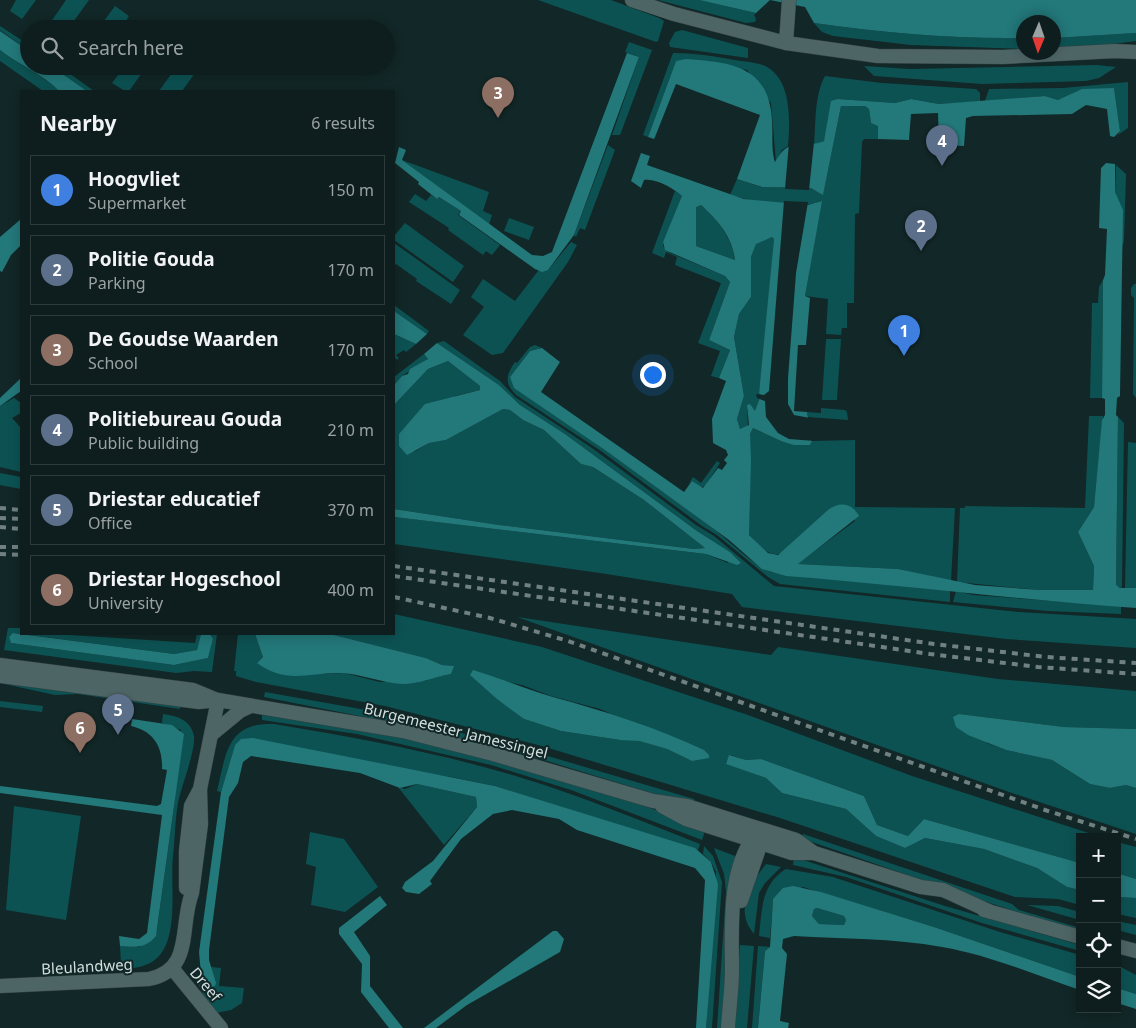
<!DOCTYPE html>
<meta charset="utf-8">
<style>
:root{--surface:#0e1d1d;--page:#172626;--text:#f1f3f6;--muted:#9ba2a4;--line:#2e3b3b;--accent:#0b8043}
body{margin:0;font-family:"Noto Sans",sans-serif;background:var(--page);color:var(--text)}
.controls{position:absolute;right:15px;bottom:15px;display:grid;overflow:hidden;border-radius:0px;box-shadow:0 2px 12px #0003}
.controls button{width:45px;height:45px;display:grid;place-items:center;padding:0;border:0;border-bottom:1px solid var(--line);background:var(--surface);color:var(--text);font:25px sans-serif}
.compass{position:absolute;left:1016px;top:15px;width:45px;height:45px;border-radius:50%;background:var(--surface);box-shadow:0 2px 12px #0003;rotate:182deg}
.you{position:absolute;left:652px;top:374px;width:18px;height:18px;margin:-12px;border:4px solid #fff;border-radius:50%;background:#1a73e8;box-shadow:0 0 0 8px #1a73e833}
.badge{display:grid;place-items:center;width:32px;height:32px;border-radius:50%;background:var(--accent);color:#fff;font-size:16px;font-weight:700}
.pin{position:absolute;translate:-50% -41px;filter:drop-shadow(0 1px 2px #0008)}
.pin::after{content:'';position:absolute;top:26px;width:18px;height:15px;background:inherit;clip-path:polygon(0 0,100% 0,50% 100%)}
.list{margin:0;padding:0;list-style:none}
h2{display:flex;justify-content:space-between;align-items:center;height:65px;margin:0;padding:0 20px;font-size:21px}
h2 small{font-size:16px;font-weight:400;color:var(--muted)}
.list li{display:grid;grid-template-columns:32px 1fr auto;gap:15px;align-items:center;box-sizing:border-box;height:70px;margin:0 10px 10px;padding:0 10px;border:1px solid var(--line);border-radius:0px}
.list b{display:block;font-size:19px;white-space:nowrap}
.list p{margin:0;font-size:16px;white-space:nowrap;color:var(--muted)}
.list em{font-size:16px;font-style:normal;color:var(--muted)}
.icon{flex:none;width:28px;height:28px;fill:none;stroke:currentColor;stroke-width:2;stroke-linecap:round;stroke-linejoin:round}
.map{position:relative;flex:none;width:1136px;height:1028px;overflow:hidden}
.search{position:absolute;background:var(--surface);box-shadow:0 2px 12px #0003;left:20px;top:20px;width:375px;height:55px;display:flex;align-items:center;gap:12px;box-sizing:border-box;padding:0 18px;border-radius:28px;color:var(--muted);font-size:19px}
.panel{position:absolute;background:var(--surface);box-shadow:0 2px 12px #0003;left:20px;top:90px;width:375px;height:545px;border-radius:0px}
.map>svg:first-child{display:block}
.green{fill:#0d5253;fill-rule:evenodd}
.water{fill:#23787a;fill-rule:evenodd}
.pier{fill:#122727}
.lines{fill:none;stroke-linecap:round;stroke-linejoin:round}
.secondary-casing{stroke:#334142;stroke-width:15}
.secondary{stroke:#4e6565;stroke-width:14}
.rail{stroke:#718181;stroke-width:4;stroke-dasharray:6 6;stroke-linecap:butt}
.labels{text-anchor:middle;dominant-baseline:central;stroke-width:4;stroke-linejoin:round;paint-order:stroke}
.street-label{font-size:15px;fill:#d3dfdf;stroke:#122727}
</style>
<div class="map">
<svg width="1136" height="1028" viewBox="0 0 1136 1028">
<rect width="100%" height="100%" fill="#122727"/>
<g class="green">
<path d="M16,0H36L22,19L10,11Z"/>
<path d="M66,0H89L68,29H46Z"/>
<path d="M538,0H611L659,18L664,21L658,41L656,42Z"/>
<path d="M658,0H699L756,13L754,15L756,19L755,22L746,23Z"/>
<path d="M115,6L129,16L121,29H98Z"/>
<path d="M814,23C883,33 954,39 1023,38V49L911,45L833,36L822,32Z"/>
<path d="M0,26L29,45V51L0,30Z"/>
<path d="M682,30L748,48V58L670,47L669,43L675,32Z"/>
<path d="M1136,33V41L1090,47L1054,48V38Z"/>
<path d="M629,42L652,50L620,135H612L639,57L625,52Z"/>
<path d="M0,50C19,65 43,75 59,91H43L0,61Z"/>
<path d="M673,53C693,53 714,56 734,60C745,62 758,62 767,67C792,81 790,122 788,146L782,150L776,162L771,103L747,70L709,61H676L648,137L643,135Z"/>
<path d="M1097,65L1116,67L1099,78L1086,81L982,84L874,76L864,66L910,69Z"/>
<path d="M51,66H59L94,91H87Z"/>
<path d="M125,66H147L129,91H125L112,83Z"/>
<path d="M177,66H200L182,91H159Z"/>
<path d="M825,76L882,83L976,89L980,93V102L939,104L911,99L895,103L838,99L824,141L814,145C816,123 814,96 825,76Z"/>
<path d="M1128,82V128L1118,135L1120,131L1114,88L1058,100L1045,96L985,101L989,89L1063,88Z"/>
<path d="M841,106H865L869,109L871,123L878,125V139H864L862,142L859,213L855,214L854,303H847V328H842L841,335L826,334L828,299L805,296L821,201C801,211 752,201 730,195L737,179L761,187L811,188L823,194Z"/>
<path d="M608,145L615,150L585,230L580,228L576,237L574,235Z"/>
<path d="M402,160L489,192L483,211L492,215L489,225Z"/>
<path d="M1116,165L1126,174L1124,240L1122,248L1115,192Z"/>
<path d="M675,191L682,196V199L663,242V246L670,253L725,276L730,282L709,340L730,350L719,378L711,376L720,351L698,343L721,283L675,265L677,257L666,252L664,258L652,253Z"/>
<path d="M415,194L426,201L431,195L437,199L439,197L461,211L458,215L500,245L492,255L486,251L483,255L448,230L449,228L409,202Z"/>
<path d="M701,205C718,221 731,236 735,260L696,246V206Z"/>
<path d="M509,218L534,227L529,240L504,231Z"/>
<path d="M405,223L464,266L453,282L394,240V236Z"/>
<path d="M772,237L774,239C770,290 765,342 759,393L761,394L757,409L755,411L747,409L748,427L740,429L737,419L744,396L734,337L739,314L751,297V257L756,243Z"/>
<path d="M571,242L577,245L568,262L503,353L492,355L463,335L484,307L471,297L483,279L515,301L538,271L548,270Z"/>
<path d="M394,243L460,290L451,304L416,281L417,279L396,264L394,266Z"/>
<path d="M1103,280L1102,398H1090L1092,303H1098L1099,287Z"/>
<path d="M1134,284H1136V398L1133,394L1134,298L1131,295V288Z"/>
<path d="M394,305L429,331L427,334L394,311Z"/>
<path d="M394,334L416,344L406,352L404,350L396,355L399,358L397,360L394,356Z"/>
<path d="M826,339H841L837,400H822Z"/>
<path d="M444,341L500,381L515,397L592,448L696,525L714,536L774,586L1019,612L1136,619V648L1006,639L742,607L732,594L600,573L394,544V517L706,554L728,563L730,552L697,531L565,434L520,405L499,385L437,343Z"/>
<path d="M535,345L542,348L530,351L510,377C576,429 643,477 710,526C728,539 752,565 771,572L950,590V602L780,584L768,577L717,535L702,526L601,451L516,395C504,383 506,375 515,362L517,363L530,347Z"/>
<path d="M424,354L428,359L402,376L394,385V377Z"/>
<path d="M448,361L480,386V390L455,396L414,452L429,443L446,440L503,409L510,410L523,420L544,430L581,464L593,467L644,500L705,548L694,549L499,525L394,509V405L428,369Z"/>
<path d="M14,398L21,403V413L12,418L21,428V472L0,467V406Z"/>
<path d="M821,408L845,410L847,412L848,420L808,417L807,412L821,413Z"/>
<path d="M1089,416H1103L1094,507L1078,532L1094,566L1093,590H1040L957,582L960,508H965V506L1085,508Z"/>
<path d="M1118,417L1124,423L1122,588L1116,586Z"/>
<path d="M753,428L781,441L810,445L812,441L855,440V507L955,508L951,581L898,569L797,564L855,521L846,505L783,552C769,560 759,544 749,535L750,434Z"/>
<path d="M1128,442L1136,443V588H1125Z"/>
<path d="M717,461L720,463L705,486L700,488L692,481L688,485L693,477L701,483Z"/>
<path d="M0,473L21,477V489L0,485Z"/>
<path d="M956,591L973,595L1121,606V614L1048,611L953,602Z"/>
<path d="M394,614L542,647L748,715L912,776L1101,837H1080V863L924,819L908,836L877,825L864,796L761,759L746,760L730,755L726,763L766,778L782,793L846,809L876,836L905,848L925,838L984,849L1037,868L1067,887L1080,890V905L1058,899L1015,897L780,818L542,746L385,706L256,682L236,676V671H234L238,634H255L263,657L257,663L323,674L344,673L380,682L425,681L435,677L451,674L453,666L442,665L426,658L330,634H394ZM470,674L522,685L551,696L600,709L632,723L692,761L667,749L639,740H620L561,731L524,719Z"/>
<path d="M517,617L771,655L778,647L998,679L1136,691V729L1064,727L959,714L987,743L1006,750L1052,760L1090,784L1110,788L1126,785L1136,788V834L1012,793Z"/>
<path d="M8,628H21V634H54L195,643L197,634H201L197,650L174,654L14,633L9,637L11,643L174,665L208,658L213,639L210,634H217L212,672L194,671L176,673L4,650Z"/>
<path d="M0,683L181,703L180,709L78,694L55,695Z"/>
<path d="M265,692L366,710L440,729L430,730L264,697Z"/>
<path d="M0,701L43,706L42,712L0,707Z"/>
<path d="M163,714C177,716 191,720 194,736C196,750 181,787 178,803C175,820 175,839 173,856C170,884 179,934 159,956C145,972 115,969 97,970L96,965L121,963L120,946L139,947L157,930L174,806L181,730L162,723Z"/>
<path d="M262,715C314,723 365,730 416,741C514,763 612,793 706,828L702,840L571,790L491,765L357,734L262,720Z"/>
<path d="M274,724C358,738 441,753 522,778C582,796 641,821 700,844L698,850L495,786L451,777L235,745L221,792L217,791C226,754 227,722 274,724Z"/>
<path d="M450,730L534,752L694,799L695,803L668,798L547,761L452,736Z"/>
<path d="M417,784L476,797L477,807L444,845L398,787L405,789Z"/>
<path d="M14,806L81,816L66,920L6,910Z"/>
<path d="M310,832L344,839L378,887L345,912L311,905L316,867L306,864Z"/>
<path d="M803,834L1012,904L1019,910L1080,928V931C985,904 893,869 800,838Z"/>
<path d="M1117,842L1136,847V879L1117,873Z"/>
<path d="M704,846L713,856L722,882L712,1028H706L716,872L711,862L703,854Z"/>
<path d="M714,848L735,856L731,888L722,1028H717L726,891L724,874Z"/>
<path d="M794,857L945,906L1080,945V951L982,923L846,877L793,865Z"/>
<path d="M766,864L781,867L765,883L759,893L754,934C734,911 750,884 766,864Z"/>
<path d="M786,869L833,877L1000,932L1080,955V977L934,927L803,887L773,899L770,938L759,936C762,910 761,884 786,869Z"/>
<path d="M1117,897L1136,898V918L1117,914Z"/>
<path d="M1027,905L1058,906L1080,912V920Z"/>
<path d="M817,908L844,916L846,920L844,925L819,924L812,916L814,909Z"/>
<path d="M1117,921L1136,925V935L1117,930Z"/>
<path d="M740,945L754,946L747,1028H733Z"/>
<path d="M758,946L770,947L765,951L758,1028H752Z"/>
<path d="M1117,965L1136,975V994L1117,988Z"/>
<path d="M211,967L221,968L219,986L244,988L242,1003L231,1010L216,1013L201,991L195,976L201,974L209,987L212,974Z"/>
</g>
<g class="water">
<path d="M699,0H1136V33L1054,38V22H1024L1023,38C953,39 884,33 814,23L805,7L770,0L756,13Z"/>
<path d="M0,31L29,51V66H51L87,91H59C44,75 19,65 0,50Z"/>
<path d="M627,53L639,57L574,235L548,270L542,272L535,269L459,215L461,211L439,197L437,199L418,184L419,182L395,163L399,147L406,150L402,160L532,255L543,256L552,252Z"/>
<path d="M686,59C731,62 769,66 772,120C773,133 771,151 775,162C790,135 800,150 824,141L831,101L838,99L895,103L911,99L939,104L1045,96L1058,100L1082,89L1114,88L1120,131L1114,137L1110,136L1107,109L1086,105L1072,114L973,116L966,118L964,146L939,145L938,113L911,114L909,140L878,139V126L871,123L869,109L865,106H841L823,195L811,188L762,187L737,179L760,115L676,84L655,137L654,139L648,137L676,61Z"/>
<path d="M641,153L650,156L647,165L744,199L808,205L822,201L805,296L810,298L806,345H798L794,411L807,412L812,441L810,445H794L781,441L753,428L750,434L751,460L749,535L768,553L778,555L828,510C840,501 852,503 859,516L798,564L898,569L975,585L1040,590H1093L1094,566L1078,532L1094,507L1102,420L1105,415V399L1102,398L1103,280L1105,275L1107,229L1099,228L1101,168L1106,163L1115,164V192L1123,210L1120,396L1117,398L1116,415L1118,417L1116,585L1120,588H1136V608C1018,600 904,585 786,576L762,569L729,540L605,450L514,388L510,377L530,351L542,348L560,362L541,392L684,492L692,481L703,488L718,468L722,470L727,463L724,460L728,455L726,450L713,443L712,419L726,381L719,378L730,350L709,340L730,282L725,276L665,250L663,242L682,196C674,189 657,178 644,180L641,188L631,181ZM701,205C718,221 732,236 735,260L696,246V207ZM772,237L774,239L759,393L761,395L755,411L750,404L747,405L749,425L740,429L737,419L744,396L734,337L739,314L751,297V257L756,244Z"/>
<path d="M21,219V245L11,255L2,272L0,271V237Z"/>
<path d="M394,311L427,334L416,344L394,334Z"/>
<path d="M437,343L499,385L520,405L565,434L697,531L730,552L741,563L737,565L706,554L394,517V509L499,525L694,549L705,548L644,500L593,467L581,464L544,430L523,420L510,410L503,409L446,440L429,443L407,455L399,446V434L425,404L480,390V386L448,361L428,369L394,405V385L402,376L408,374L410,369L428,359L424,354Z"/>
<path d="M21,378V391L0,406V398Z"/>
<path d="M13,633L174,654L197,650L201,634H210L213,639L208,658L174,665L11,643L9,637Z"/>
<path d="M255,634H330L426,658L442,665L454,666L451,674C434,677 419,684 402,684C382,683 361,674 342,673C308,672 287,685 257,663L263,657Z"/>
<path d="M473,670C500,678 526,689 553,697C604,711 655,727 704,750L709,755V758L692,761L667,749L640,741L620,740L561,731L524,719L497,699L470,675Z"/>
<path d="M959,714L1064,727L1136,729V788L1126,785L1110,788L1090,784L1052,760L1006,750L968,735L956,727L953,717Z"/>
<path d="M132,719L172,725L184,734L156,936C145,949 135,947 120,946L119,936L139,939L147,933L162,815L0,793V786L157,806L161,804L167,770L162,769C163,746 153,731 131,726Z"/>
<path d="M253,738L495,786L695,848L711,862L718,884L706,1028H696L705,880L695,868L577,830L559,819L512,810L493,814L461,839L430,881L432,884L419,894L406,892L402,888L405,882L433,861L477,807L476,797L417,784L400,788L360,773L251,756L243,762L238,783L229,797L209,950V960L216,983L215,986L209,987L201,974L199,952L221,792L235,745L241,739Z"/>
<path d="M729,755L746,760L761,759L864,796L877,825L908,836L924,819L1080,863V890L1067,887L1037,868L984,849L925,838L905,848L876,836L846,809L782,793L766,778L726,764Z"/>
<path d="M1117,873L1136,879V898L1117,897Z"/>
<path d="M793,886L821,892L934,927L1080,977V990C1035,975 989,955 942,947C893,938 843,939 794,936L783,939L782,948L787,954L780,1021L789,1023L788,1028H758L765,951L770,947L773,899L783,888ZM817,908L844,916L846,920L844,925L819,924L812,916L814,909Z"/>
<path d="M380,896L387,905L354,932L370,956V986L403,1028H389L361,992L362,964L339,934V928Z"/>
<path d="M553,931H557L564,939L560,952L467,1005L436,1028H424Z"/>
<path d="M1117,988L1136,994V1009L1117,1003Z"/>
</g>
<g class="pier">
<path d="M814,142L809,190L785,189L789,143Z"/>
<path d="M784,201L808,202L796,273L788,378V404L794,415L810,418L815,441L789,439L778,433L766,417L765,401L757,398L756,394L764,395L769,391Z"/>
</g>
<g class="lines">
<defs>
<g id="secondary">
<path d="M632,0L674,14L786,43L878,56L1003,57L1115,51L1136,52"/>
<path d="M786,43L789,0"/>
<path d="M0,665L193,690L217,700"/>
<path d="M0,676L199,702L218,700L403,731L493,754L653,801L687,806L796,840L814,853L921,887L943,890L991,912"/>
<path d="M212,734L240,711L251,706"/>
<path d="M662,806L686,819L792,853H814"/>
<path d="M186,888V851L191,806L200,789L218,700"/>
<path d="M741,901L761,843L760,834"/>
<path d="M984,910L1080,937"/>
<path d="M1117,946L1136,951"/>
<path d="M172,968L221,1028"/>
<path d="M0,986L149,979C194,970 179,926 192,893L201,824L200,789"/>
<path d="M728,1028C729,1009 732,989 732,970C732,924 727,865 760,829"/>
</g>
</defs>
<use href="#secondary" class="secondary-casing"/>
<use href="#secondary" class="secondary"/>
<g class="rail">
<path d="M0,508L21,510"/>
<path d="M0,518L21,519"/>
<path d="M0,527L21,529"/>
<path d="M0,547H21"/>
<path d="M0,554L21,555"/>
<path d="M394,566L934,644L1046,657L1136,663"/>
<path d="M394,576L930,654L1038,667L1136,674"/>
<path d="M394,597L490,618L568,641L1045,810L1136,839"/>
</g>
</g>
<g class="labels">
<g class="street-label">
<text transform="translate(456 730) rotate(14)">Burgemeester Jamessingel</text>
<text transform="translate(87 966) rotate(-3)">Bleulandweg</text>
<text transform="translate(206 984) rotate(50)">Dreef</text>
</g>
</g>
</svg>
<div class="controls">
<button>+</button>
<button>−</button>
<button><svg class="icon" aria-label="locate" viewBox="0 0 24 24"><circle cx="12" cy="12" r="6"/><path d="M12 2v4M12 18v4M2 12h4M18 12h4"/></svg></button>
<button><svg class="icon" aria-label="layers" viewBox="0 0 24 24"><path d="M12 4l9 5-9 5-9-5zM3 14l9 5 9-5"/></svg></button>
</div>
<svg class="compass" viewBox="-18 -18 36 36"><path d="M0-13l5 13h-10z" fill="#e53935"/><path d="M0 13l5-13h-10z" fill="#9ba2a4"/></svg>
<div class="you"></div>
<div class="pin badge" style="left:904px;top:356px;background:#3f7fe0">1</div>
<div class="pin badge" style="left:921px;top:251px;background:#5c6f8a">2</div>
<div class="pin badge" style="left:498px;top:118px;background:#8d6e63">3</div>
<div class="pin badge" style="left:942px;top:166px;background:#5c6f8a">4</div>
<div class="pin badge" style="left:118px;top:735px;background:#5c6f8a">5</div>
<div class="pin badge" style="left:80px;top:753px;background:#8d6e63">6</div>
<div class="search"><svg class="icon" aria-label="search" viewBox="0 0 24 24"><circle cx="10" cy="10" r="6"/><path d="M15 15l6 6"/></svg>Search here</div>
<section class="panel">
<h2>Nearby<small>6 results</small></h2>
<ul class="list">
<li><span class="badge" style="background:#3f7fe0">1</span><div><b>Hoogvliet</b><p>Supermarket</p></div><em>150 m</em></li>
<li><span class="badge" style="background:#5c6f8a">2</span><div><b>Politie Gouda</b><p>Parking</p></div><em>170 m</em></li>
<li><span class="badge" style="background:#8d6e63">3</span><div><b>De Goudse Waarden</b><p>School</p></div><em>170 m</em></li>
<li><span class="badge" style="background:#5c6f8a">4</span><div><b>Politiebureau Gouda</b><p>Public building</p></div><em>210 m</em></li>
<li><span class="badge" style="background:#5c6f8a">5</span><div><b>Driestar educatief</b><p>Office</p></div><em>370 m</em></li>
<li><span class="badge" style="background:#8d6e63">6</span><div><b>Driestar Hogeschool</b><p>University</p></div><em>400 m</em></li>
</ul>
</section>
</div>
